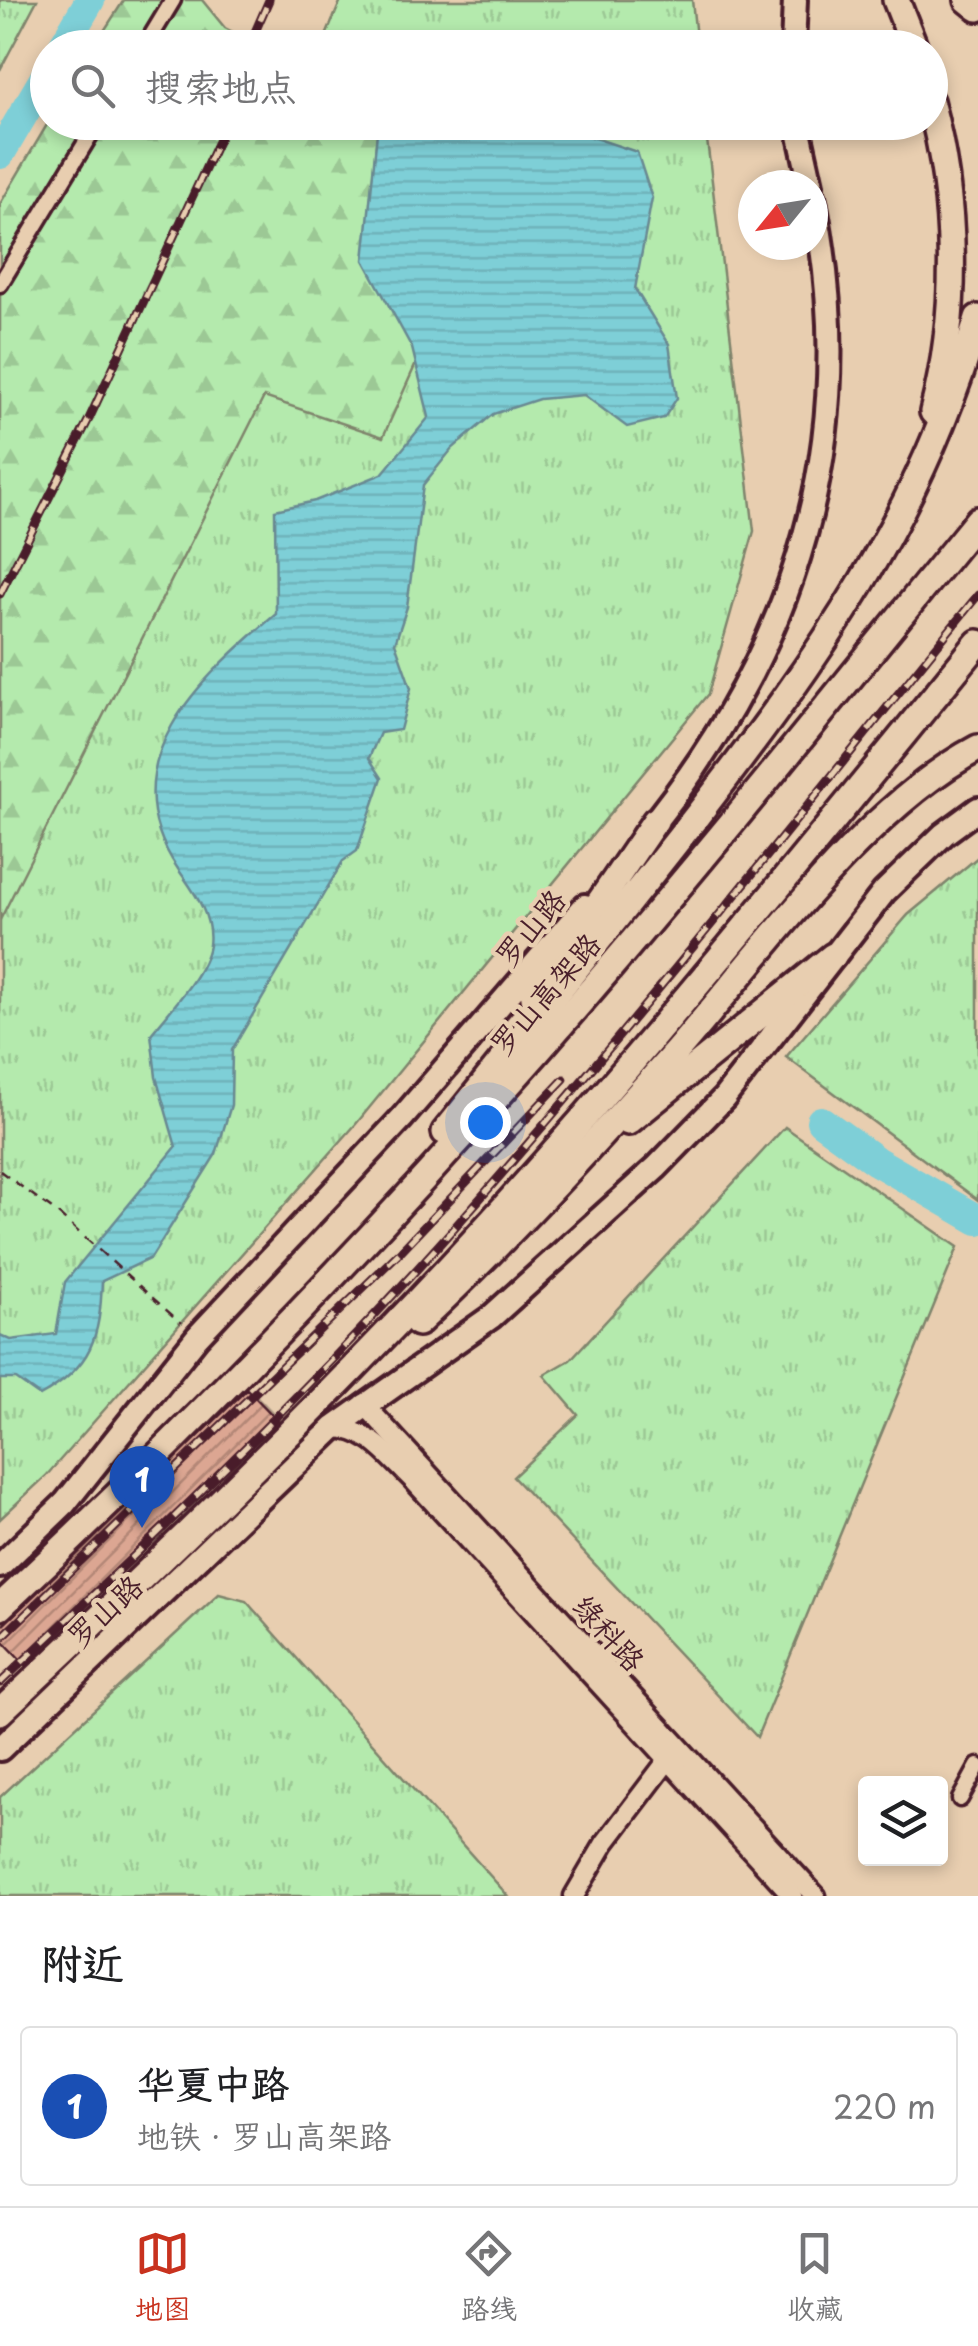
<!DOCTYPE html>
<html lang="zh">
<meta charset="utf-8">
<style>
:root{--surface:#fff;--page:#f2f2f2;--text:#202124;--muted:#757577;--line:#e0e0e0;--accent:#c8321e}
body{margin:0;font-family:"Playpen Sans","LXGW WenKai TC",sans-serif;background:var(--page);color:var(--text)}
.controls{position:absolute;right:30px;bottom:30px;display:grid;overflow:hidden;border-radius:10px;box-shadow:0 5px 15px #0003}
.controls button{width:90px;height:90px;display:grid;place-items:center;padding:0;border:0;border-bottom:2px solid var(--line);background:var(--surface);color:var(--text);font:50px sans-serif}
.compass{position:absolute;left:738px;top:170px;width:90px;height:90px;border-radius:50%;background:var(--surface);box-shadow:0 5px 15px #0003;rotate:240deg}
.you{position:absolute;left:485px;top:1122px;width:35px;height:35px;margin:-25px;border:8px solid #fff;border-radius:50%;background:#1a73e8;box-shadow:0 0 0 15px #1a73e833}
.badge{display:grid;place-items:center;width:65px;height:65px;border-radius:50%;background:var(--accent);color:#fff;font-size:32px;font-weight:700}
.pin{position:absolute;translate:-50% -82px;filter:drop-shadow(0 2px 5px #0008)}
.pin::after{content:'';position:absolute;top:52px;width:35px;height:30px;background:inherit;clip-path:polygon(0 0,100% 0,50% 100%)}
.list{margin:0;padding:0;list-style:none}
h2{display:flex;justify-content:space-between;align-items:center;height:130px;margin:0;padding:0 40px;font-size:42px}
h2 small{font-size:32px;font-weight:400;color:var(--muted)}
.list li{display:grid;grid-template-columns:65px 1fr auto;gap:30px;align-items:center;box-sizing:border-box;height:160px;margin:0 20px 20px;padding:0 20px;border:2px solid var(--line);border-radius:10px}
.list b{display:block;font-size:38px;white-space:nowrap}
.list p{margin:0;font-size:32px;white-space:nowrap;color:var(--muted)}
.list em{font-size:32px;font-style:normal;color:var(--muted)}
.icon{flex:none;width:55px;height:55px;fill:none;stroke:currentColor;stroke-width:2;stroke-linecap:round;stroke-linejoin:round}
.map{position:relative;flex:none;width:978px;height:1896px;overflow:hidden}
.search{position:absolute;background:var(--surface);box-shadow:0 5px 15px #0003;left:30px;right:30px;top:30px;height:110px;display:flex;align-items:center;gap:25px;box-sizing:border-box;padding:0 35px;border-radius:55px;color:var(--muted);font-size:38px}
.sheet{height:310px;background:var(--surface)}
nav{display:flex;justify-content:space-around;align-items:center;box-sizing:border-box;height:140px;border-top:2px solid var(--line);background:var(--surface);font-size:28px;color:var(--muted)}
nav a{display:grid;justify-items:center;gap:5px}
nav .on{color:var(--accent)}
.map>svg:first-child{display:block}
.grass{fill:url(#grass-tufts);stroke:#7f846c;stroke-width:2.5}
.forest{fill:url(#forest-firs);stroke:#7f846c;stroke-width:2.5}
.water{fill:url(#water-rules);stroke:#698992;stroke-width:2.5}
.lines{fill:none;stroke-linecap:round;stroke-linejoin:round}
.river{stroke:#7ecfd7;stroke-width:30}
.building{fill:url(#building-hatch);stroke:#4a1f2b;stroke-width:2.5;filter:url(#shadow)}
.minor-casing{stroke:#4a1f2b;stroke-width:21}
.tertiary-casing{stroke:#4a1f2b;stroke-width:25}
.primary-casing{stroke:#4a1f2b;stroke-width:30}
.trunk-casing{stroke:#4a1f2b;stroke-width:32}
.path{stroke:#4a1f2b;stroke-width:2.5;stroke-dasharray:10 8;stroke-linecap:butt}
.minor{stroke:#e8ceb0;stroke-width:14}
.tertiary{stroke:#e8ceb0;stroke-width:18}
.primary{stroke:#e8ceb0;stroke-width:22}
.trunk{stroke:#e8ceb0;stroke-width:25}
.rail-casing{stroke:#4a1f2b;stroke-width:9}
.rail{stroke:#e8ceb0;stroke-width:5;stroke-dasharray:15;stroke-linecap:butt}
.labels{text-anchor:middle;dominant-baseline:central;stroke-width:9;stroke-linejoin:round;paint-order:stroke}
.street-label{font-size:30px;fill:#4a1f2b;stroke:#e8ceb0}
</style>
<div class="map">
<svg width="978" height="1896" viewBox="0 0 978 1896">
<defs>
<pattern id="grass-tufts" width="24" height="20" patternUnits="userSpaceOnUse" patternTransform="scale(2.5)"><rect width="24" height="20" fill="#b4eaad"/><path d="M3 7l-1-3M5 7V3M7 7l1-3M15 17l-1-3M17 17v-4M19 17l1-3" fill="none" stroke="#9cc895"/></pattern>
<pattern id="forest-firs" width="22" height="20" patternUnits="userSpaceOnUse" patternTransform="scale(2.5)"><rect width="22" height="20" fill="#b4eaad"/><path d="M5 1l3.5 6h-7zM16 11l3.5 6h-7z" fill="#9cc895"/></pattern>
<pattern id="water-rules" width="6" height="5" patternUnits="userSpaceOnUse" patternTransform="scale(2.5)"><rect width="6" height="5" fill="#7ecfd7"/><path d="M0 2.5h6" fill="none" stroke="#6eb1b9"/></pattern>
<pattern id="building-hatch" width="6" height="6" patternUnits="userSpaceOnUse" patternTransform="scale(2.5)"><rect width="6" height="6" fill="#dca692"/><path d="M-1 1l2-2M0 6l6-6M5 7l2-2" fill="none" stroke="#b48777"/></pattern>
<filter id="shadow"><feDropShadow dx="5.5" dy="3" stdDeviation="0" flood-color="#0004"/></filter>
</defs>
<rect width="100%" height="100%" fill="#e8ceb0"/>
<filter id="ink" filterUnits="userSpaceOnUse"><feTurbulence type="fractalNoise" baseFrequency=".01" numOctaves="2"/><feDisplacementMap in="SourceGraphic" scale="20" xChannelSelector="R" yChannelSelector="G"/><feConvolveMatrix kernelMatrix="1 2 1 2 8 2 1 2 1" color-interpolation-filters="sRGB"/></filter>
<g filter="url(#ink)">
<g class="grass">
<path d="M0,0H37L0,70Z"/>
<path d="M341,0H692L697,47L321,48Z"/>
<path d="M290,123H705L754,531L708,694L356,1124L46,1476L0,1519V750Z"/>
<path d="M978,857V1200L786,1057L908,915Z"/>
<path d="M785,1127L958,1247L757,1737L513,1477L578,1415L544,1375L570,1360Z"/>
<path d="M219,1594L246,1601L508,1896H0V1797Z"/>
</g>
<g class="forest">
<path d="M124,0H202L225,28L262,47L93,48Z"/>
<path d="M48,123H378L365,260L432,328L383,437L264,397L0,920V204Z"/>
</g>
<path class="water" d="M378,123H503L517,136L562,127L637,152L652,198L635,289L669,344L677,398L664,418L627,427L584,395L539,399L493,414L452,449L423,485L407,607L395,643L411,688L400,730L380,733L369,758L382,778L357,851L343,861L232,1050L231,1105L216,1154L151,1258L102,1281C100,1337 92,1367 40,1396L16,1379H0V1335L11,1340L56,1334L65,1282L176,1147L156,1077L151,1034C168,1013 205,973 209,945C213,915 193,891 178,869C106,763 201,678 276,614L275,510L315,501L382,474L429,417L412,348L364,260Z"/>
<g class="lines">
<g class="river">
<path d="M62,48L90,0"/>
<path d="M0,154L48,72"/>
<path d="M821,1121L876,1161L978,1220"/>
</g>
</g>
<path class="building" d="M247,1389L278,1421L26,1665L0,1638V1628Z"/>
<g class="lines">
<defs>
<g id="minor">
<path d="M144,48L173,0"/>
<path d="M0,284L98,122"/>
<path d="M960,1799L978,1766"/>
</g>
<g id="tertiary">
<path d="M364,1404L816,1896"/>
<path d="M334,1428C370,1429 389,1457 413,1480L793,1896"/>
<path d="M574,1896L605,1843L674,1752"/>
</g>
<g id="primary">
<path d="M793,48L795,0"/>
<path d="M797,122L811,185"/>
<path d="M644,835C797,649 863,436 813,196"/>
<path d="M0,1566L65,1503L197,1337L402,1118L585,906"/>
<path d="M0,1749L334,1428L491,1317L657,1167L724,1098L884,892L944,834L978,809"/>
</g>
<g id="trunk">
<path d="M896,0L915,48"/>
<path d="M968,0L978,8"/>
<path d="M930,101C957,201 959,312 933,412"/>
<path d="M534,998L655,821"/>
<path d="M628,1122L833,956"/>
<path d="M445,1132C529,1027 613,923 696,817C819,658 921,515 978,318"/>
<path d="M418,1323C508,1238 593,1146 675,1053C760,956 864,808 978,748"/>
<path d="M0,1607C215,1406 418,1193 609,969C735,822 856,670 978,520"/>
<path d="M0,1712C134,1586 267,1459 394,1326C601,1110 789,874 978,643"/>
</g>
</defs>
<use href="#minor" class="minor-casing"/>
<use href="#tertiary" class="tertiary-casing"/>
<use href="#primary" class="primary-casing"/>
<use href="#trunk" class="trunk-casing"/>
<path class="path" d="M0,1171L56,1212L181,1323"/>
<use href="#minor" class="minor"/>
<use href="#tertiary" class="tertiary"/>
<use href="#primary" class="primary"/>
<use href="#trunk" class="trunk"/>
<defs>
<g id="rail">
<path d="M248,48L269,0"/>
<path d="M0,594L89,419L227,122"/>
<path d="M0,1639L399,1253L564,1079"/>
<path d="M0,1683C142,1549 286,1413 418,1268C614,1052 794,821 978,595"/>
</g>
</defs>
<use href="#rail" class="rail-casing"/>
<use href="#rail" class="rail"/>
</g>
</g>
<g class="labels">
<g class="street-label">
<text transform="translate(529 927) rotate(-50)">罗山路</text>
<text transform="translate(544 993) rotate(-49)">罗山高架路</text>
<text transform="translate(104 1610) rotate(-43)">罗山路</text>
<text transform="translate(610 1632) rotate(48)">绿科路</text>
</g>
</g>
</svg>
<div class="controls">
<button><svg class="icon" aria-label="layers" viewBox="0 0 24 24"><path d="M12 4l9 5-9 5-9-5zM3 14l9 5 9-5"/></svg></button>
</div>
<svg class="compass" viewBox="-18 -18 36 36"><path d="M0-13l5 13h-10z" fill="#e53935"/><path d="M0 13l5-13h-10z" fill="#757577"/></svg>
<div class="you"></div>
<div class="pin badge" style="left:142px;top:1528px;background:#1a4fb4">1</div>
<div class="search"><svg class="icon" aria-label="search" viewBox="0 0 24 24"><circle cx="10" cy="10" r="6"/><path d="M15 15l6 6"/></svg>搜索地点</div>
</div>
<section class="sheet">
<h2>附近<small></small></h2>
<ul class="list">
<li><span class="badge" style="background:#1a4fb4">1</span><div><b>华夏中路</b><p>地铁 · 罗山高架路</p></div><em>220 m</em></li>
</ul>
</section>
<nav>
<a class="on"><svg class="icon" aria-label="map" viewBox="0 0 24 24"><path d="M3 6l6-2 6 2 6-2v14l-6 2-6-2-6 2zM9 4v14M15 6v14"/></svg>地图</a>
<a><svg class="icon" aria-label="directions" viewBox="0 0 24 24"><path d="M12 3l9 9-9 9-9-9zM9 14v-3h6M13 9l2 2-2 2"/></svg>路线</a>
<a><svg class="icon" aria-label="saved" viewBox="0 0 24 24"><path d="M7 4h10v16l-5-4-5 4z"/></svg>收藏</a>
</nav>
